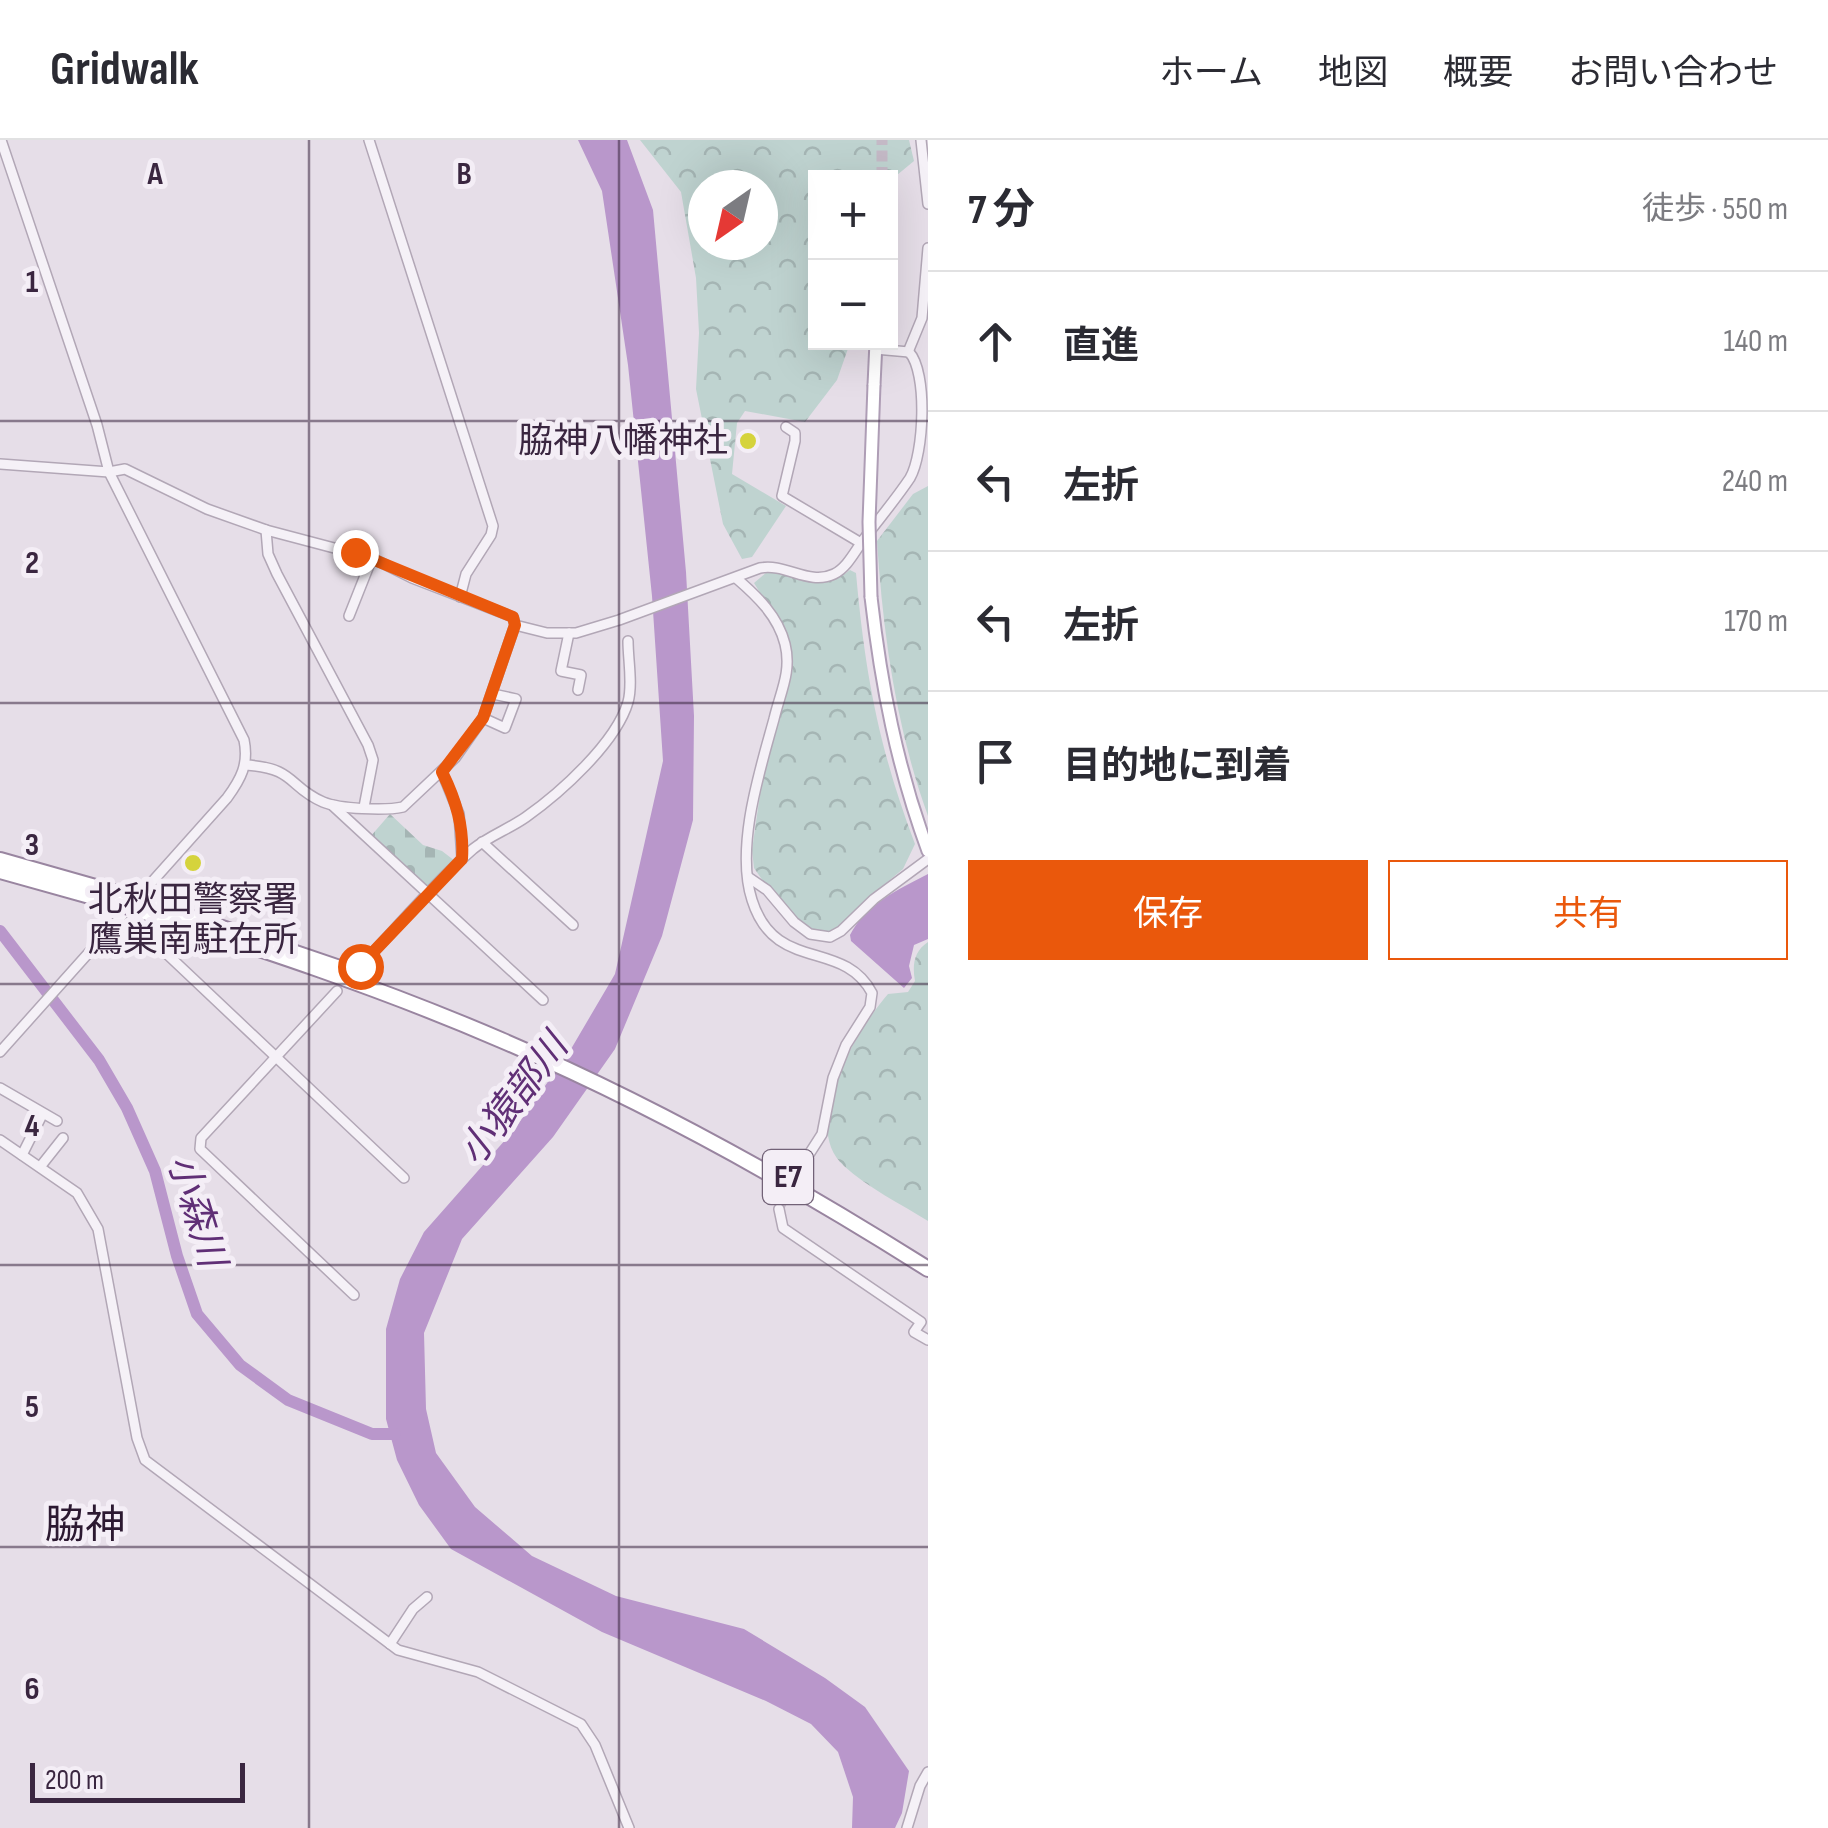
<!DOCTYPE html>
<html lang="ja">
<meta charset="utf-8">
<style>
:root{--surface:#fff;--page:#f2f2f3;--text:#2b2b33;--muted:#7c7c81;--line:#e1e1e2;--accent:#ea580c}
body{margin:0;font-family:"Sofia Sans Condensed","Noto Sans JP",sans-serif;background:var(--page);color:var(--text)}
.controls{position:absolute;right:30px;top:30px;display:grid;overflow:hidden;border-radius:0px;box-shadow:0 10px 40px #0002}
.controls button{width:90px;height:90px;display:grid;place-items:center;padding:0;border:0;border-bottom:2px solid var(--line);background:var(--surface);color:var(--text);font:50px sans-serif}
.compass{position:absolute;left:688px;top:30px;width:90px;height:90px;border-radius:50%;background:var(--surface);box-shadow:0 10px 40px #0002;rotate:214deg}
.scale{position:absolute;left:30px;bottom:25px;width:215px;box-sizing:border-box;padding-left:10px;border:5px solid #3a2640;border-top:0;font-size:28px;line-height:35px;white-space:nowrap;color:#3a2640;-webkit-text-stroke:8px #f4eef6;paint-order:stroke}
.stop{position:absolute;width:30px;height:30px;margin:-22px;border:8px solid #ea580c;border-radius:50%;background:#fff}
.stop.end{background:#ea580c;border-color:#fff;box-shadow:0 2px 10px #0008}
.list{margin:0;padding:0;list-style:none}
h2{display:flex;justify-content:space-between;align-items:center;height:130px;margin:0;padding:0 40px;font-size:42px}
h2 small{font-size:32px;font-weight:400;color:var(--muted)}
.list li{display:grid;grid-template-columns:65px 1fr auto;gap:30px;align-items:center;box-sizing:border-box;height:140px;padding:0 40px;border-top:2px solid var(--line)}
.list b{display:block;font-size:38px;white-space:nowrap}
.list em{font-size:32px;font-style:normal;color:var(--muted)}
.actions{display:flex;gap:20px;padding:30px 40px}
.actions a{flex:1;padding:22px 0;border:2px solid var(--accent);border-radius:0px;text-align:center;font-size:35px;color:var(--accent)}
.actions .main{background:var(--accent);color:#fff}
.icon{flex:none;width:55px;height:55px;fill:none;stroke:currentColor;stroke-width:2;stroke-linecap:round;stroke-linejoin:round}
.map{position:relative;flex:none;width:928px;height:1688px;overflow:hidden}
header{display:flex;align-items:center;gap:60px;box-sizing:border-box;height:140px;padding:0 50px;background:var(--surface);border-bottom:2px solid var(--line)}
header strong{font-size:48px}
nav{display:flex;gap:55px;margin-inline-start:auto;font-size:35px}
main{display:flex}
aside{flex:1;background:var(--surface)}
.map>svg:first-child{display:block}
.forest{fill:url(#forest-crowns);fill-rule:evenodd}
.cemetery{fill:url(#cemetery-stones)}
.water{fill:#b997cb}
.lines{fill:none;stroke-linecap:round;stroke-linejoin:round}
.river{stroke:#b997cb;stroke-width:12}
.minor-tunnel{stroke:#c4b9c6;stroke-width:9;stroke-dasharray:9 4.5;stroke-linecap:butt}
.major-tunnel{stroke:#c4b9c6;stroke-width:11;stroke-dasharray:11 5.5;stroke-linecap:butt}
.minor-casing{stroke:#b2a7b6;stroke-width:12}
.major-casing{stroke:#ae9db5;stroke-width:15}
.highway-casing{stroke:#9985a0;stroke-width:18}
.minor{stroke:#f5f1f7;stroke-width:9}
.major{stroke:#fff;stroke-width:11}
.highway{stroke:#fff;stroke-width:14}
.major-bridge-casing{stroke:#ae9db5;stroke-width:15;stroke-linecap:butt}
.highway-bridge-casing{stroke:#9985a0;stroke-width:18;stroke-linecap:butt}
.major-bridge{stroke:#fff;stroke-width:11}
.highway-bridge{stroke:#fff;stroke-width:14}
.route{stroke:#ea580c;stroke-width:12}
.grid{fill:none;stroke:#3a2640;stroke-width:2.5;stroke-opacity:0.55}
.poi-dot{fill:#d5d33c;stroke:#f4eef6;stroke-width:4}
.labels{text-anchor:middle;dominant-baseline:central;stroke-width:10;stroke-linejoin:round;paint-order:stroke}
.shield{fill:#f4eef6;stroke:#726277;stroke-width:2.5}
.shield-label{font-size:32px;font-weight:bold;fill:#3a2640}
.poi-label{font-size:35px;fill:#3a2640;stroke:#f4eef6;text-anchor:end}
.water-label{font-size:38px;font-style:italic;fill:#602f76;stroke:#f4eef6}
.quarter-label{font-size:40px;fill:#2c1931;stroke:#f4eef6}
.grid-label{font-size:32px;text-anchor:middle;font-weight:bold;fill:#3a2640;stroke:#f4eef6;stroke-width:10;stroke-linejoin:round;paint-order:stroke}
</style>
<header>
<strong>Gridwalk</strong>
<nav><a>ホーム</a><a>地図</a><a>概要</a><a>お問い合わせ</a></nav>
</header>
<main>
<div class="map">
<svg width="928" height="1688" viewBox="0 0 928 1688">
<defs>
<pattern id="forest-crowns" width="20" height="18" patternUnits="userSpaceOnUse" patternTransform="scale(2.5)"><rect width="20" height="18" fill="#bfd3d0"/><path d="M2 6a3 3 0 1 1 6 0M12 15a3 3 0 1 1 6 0" fill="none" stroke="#a5b5b4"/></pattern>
<pattern id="cemetery-stones" width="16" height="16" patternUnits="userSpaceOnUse" patternTransform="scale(2.5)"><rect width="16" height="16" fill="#bfd3d0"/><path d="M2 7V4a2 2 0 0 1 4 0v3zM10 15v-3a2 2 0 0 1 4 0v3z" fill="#a5b5b4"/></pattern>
</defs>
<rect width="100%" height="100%" fill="#e6dee8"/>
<g class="forest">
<path d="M640,0H909L914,21L891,40V38H816V202L850,203L837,240L805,282L745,271L737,283L732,334L786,366L752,417L742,419L723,384L696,249L699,193L696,138L681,52ZM763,45V105H703V45Z"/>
<path d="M928,346V676C896,588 883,494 877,401L913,354Z"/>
<path d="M850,430L856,433C865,534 879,609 915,704L903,729L868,758L841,787L829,793L812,791L797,782L763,741L754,728L752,710L762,640L780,567L790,542L791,515L784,492L754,443L767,432C798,433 822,452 850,430Z"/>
<path d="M928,802V1081C901,1064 868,1048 844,1026C798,985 858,889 888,854L908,852L915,841C912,825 914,811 928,802Z"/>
</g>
<path class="cemetery" d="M390,674L423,705L442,711L455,721L427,752L370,697Z"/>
<g class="water">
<path d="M578,0H627L653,70L686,432L694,576L693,680L662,796L615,909L553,997L462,1099L424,1193L426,1269L436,1313L475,1367L532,1416L616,1456L744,1489L825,1538L865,1567L909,1631L902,1673L895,1688H852L853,1657L838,1612L811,1584L766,1561L602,1492L451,1409L419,1365L397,1320L386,1279V1189L400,1139L424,1092L514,990L571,909L615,834L663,621L652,456L628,225L602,51Z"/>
<path d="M928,734V799L914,805L909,826L912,838L904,848L851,801L850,795C866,764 897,750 928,734Z"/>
</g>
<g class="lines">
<path class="river" d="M0,791L99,920L127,968L155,1031L177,1116L197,1174L240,1225L288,1260L372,1294H395"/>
<path class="minor-tunnel" d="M779,1069L806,1019"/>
<path class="major-tunnel" d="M882,38V0"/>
<defs>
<g id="minor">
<path d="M369,0L493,386L491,395L466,434L460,457"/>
<path d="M921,0L928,64"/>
<path d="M908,212L922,178L928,108"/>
<path d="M786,287L795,293V301L782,356L861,403"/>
<path d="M0,324L109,332L125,329L207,369L266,390L372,418L412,438L513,477L515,485L547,493H576L619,480L760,428C786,423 809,446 834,434C847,428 855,411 864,399C879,379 896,359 910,338C924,314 928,232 909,212L875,209"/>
<path d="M266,390L268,414L277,434L368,605L373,620L364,667"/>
<path d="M736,438C757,456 778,476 785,504C792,532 780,553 774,579C760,630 735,707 752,760C775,834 843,798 872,853L870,867L846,905L833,938L822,994L806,1019"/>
<path d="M349,476L372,418"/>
<path d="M569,493L561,531L581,535L578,550"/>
<path d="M483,578L505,588L516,559L493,554"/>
<path d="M246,625C296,628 288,647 323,662C340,669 385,671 403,667L455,618L483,578L515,485"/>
<path d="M442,632L459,674L462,719"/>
<path d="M332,665L543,860"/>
<path d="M482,702L573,785"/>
<path d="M748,737L767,750L794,782L810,794L830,797L841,791L874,759L928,719"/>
<path d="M109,790L127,800L150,798L404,1038"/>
<path d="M360,826C397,788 433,744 473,709C489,696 509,689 526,677C560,653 616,603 628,562C633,544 628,520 628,501"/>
<path d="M337,851L201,998L200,1009L354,1155"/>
<path d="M0,912L227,658C241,639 249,624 244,600L109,332L97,285L1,0"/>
<path d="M0,948L57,981"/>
<path d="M0,1000L77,1053L98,1089L137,1298L145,1320L398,1510L478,1532L581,1584L595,1605L629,1688"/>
<path d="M22,1015L42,975"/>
<path d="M40,1027L63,998"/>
<path d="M779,1069L783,1088L921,1182L914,1192L928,1200"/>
<path d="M390,1504L413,1469L427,1457"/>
<path d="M907,1688L920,1646L928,1632"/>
</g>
<g id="major">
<path d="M874,245L876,202"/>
<path d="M871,457C881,545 897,627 928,711"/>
</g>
<g id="highway">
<path d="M0,720L127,756"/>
<path d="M0,731L122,765"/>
<path d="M143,761L360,835"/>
<path d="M138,770C260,808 383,849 501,900C649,963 792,1043 928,1129"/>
</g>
</defs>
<use href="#minor" class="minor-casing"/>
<use href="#major" class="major-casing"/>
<use href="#highway" class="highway-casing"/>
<use href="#minor" class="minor"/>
<use href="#major" class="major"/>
<use href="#highway" class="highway"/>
<defs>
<path id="major-bridge" d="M871,457L869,382L874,245"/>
<path id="highway-bridge" d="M122,765L138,770"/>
</defs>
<use href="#major-bridge" class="major-bridge-casing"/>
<use href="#highway-bridge" class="highway-bridge-casing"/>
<use href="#major-bridge" class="major-bridge"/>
<use href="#highway-bridge" class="highway-bridge"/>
</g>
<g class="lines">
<path class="route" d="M355,412L513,477L515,485L483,578L442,632C456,660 464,687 462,719L360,826"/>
</g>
<path class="grid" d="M309,0V1688M619,0V1688M0,281H928M0,563H928M0,844H928M0,1125H928M0,1407H928"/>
<g class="poi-dot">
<circle cx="748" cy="301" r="10"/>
<circle cx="193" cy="723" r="10"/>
</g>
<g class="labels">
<rect class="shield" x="763" y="1010" width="50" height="54" rx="8"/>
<g class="shield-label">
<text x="788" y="1037">E7</text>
</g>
<g class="poi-label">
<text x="728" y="301">脇神八幡神社</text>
<text x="193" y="760" text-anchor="middle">北秋田警察署<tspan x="193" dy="40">鷹巣南駐在所</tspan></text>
</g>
<g class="water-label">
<text transform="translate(514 960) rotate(-53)">小猿部川</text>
<text transform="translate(196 1071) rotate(73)">小森川</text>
</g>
<g class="quarter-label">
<text x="85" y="1386">脇神</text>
</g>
</g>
<g class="grid-label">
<text x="155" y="44">A</text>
<text x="464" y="44">B</text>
<text x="32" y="152">1</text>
<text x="32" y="433">2</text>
<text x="32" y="715">3</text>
<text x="32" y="996">4</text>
<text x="32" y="1277">5</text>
<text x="32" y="1559">6</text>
</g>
</svg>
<div class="controls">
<button>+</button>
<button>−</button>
</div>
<svg class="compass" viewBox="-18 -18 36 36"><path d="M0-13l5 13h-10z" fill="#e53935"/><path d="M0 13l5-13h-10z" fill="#7c7c81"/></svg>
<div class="scale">200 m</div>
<div class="stop" style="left:360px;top:826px"></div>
<div class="stop end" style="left:355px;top:412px"></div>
</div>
<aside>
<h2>7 分<small>徒歩 · 550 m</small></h2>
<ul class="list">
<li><svg class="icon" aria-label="ahead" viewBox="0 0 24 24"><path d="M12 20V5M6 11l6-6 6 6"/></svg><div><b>直進</b></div><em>140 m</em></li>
<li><svg class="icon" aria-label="left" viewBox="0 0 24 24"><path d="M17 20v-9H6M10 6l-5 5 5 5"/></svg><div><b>左折</b></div><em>240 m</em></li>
<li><svg class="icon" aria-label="left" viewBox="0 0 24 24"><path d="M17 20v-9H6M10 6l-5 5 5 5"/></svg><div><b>左折</b></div><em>170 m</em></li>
<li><svg class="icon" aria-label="arrive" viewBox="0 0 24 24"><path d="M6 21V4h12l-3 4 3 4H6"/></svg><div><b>目的地に到着</b></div></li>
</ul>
<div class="actions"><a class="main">保存</a><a>共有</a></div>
</aside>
</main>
